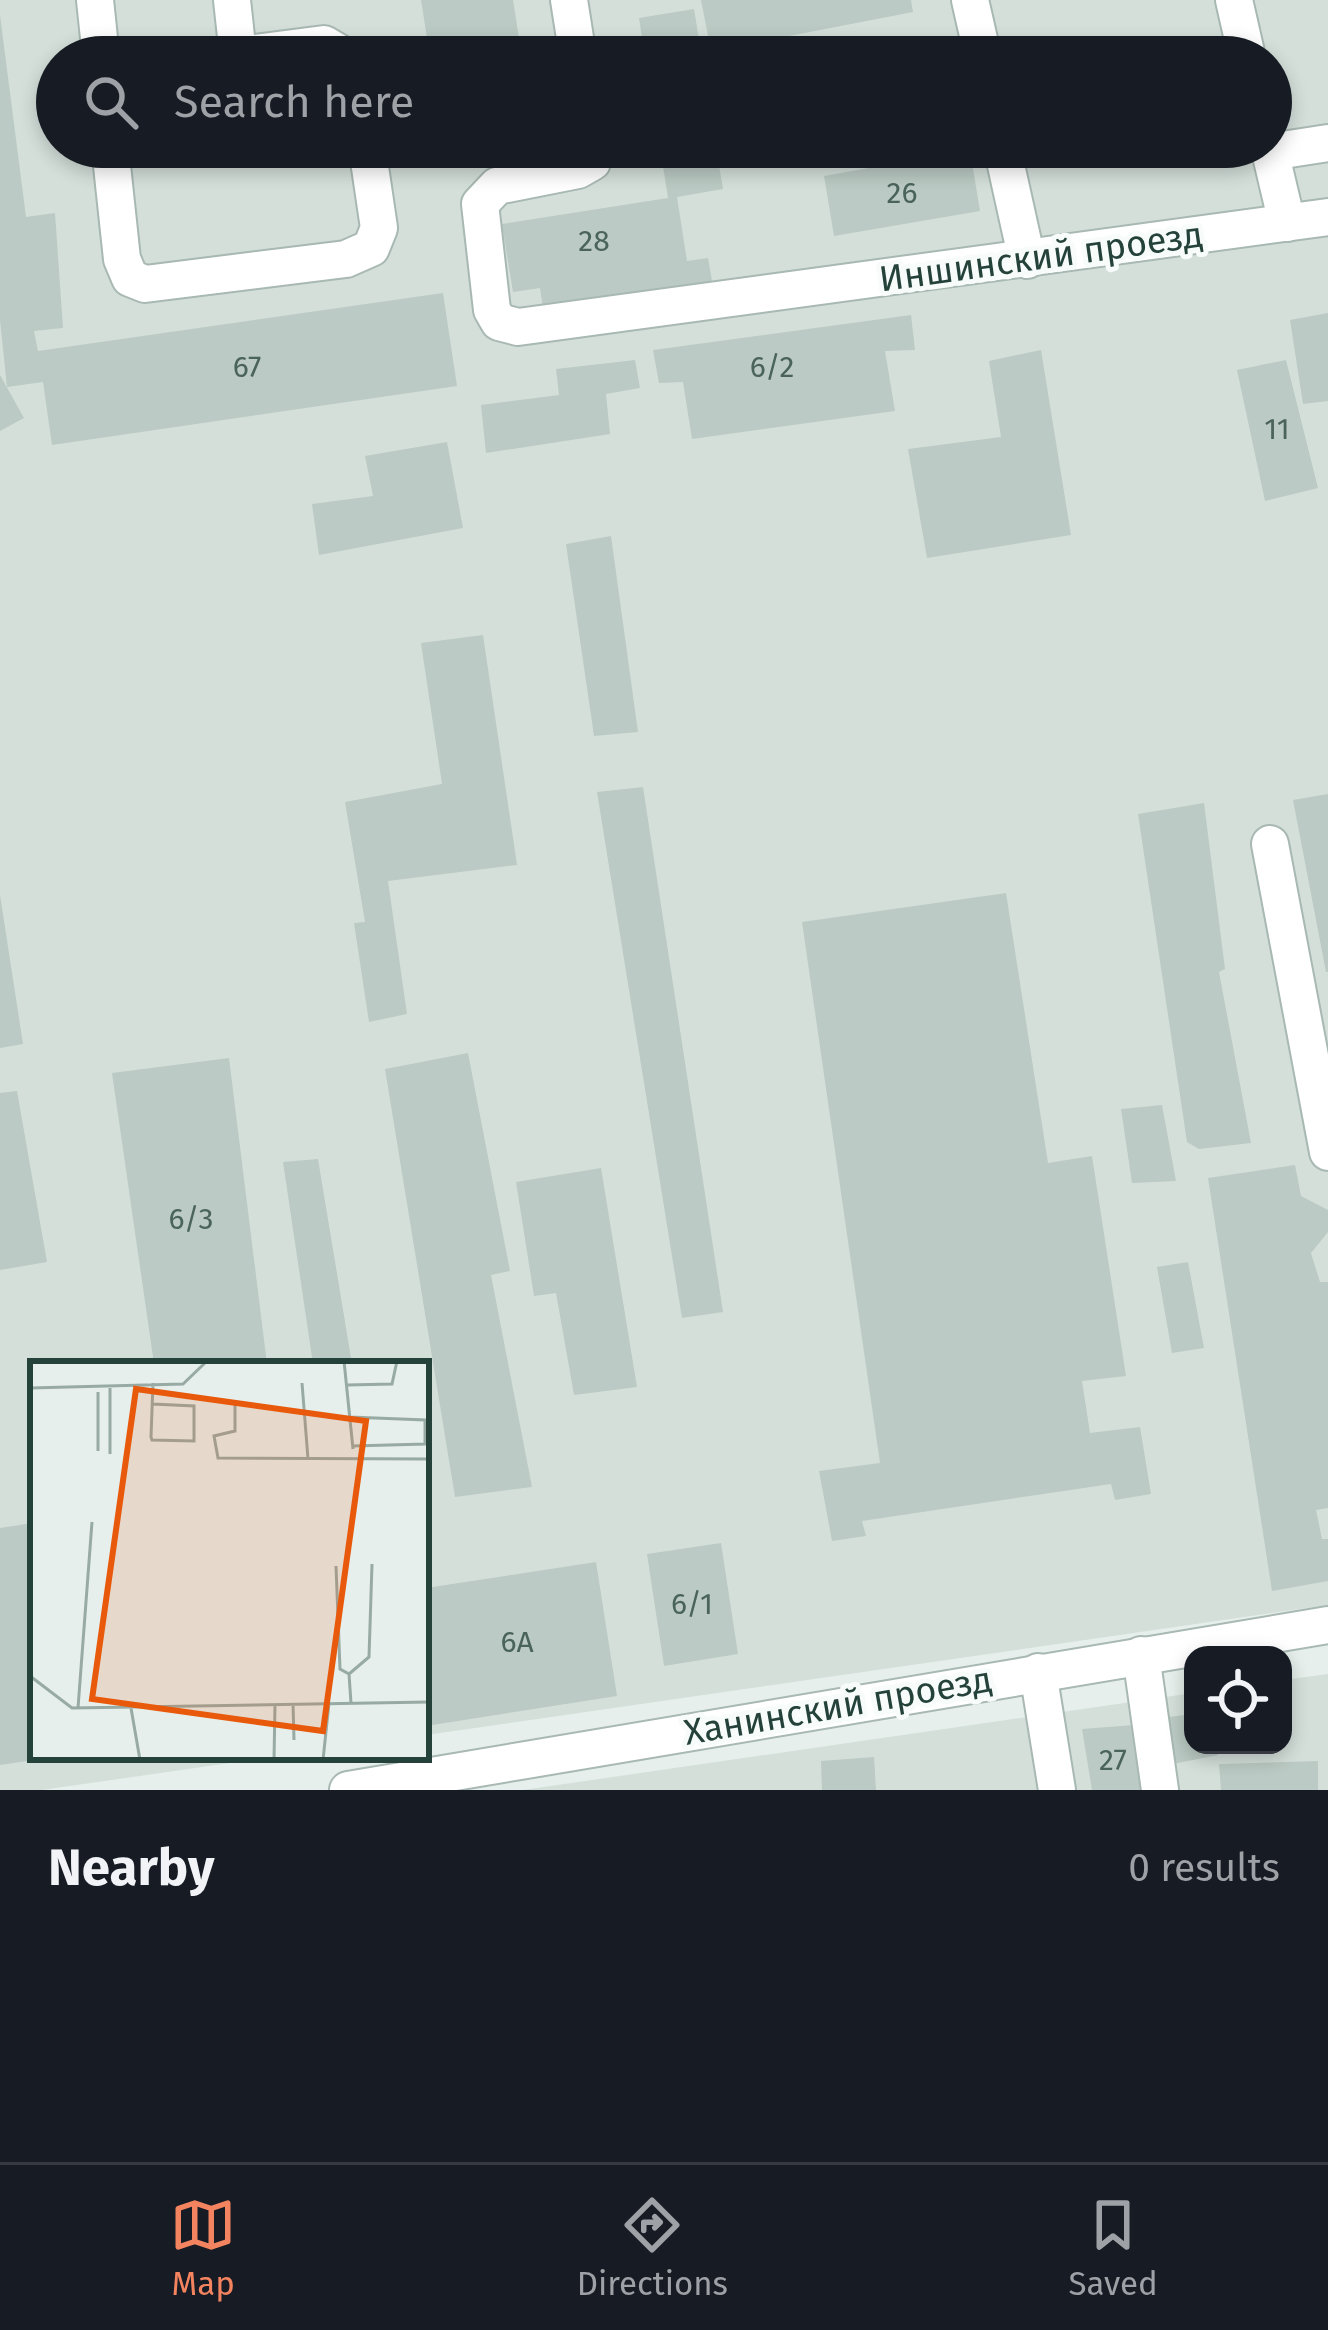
<!DOCTYPE html>
<meta charset="utf-8">
<style>
:root{--surface:#171b24;--page:#242831;--text:#f1f3f6;--muted:#9ea1a6;--line:#363941;--accent:#f4845f}
body{margin:0;font-family:"Fira Sans",sans-serif;background:var(--page);color:var(--text)}
.controls{position:absolute;right:36px;bottom:36px;display:grid;overflow:hidden;border-radius:24px;box-shadow:0 6px 18px #0003}
.controls button{width:108px;height:108px;display:grid;place-items:center;padding:0;border:0;border-bottom:3px solid var(--line);background:var(--surface);color:var(--text);font:60px sans-serif}
.list{margin:0;padding:0;list-style:none}
h2{display:flex;justify-content:space-between;align-items:center;height:156px;margin:0;padding:0 48px;font-size:51px}
h2 small{font-size:39px;font-weight:400;color:var(--muted)}
.icon{flex:none;width:66px;height:66px;fill:none;stroke:currentColor;stroke-width:2;stroke-linecap:round;stroke-linejoin:round}
.map{position:relative;flex:none;width:1328px;height:1790px;overflow:hidden}
.search{position:absolute;background:var(--surface);box-shadow:0 6px 18px #0003;left:36px;right:36px;top:36px;height:132px;display:flex;align-items:center;gap:30px;box-sizing:border-box;padding:0 42px;border-radius:66px;color:var(--muted);font-size:45px}
.sheet{height:372px;background:var(--surface)}
nav{display:flex;justify-content:space-around;align-items:center;box-sizing:border-box;height:168px;border-top:3px solid var(--line);background:var(--surface);font-size:33px;color:var(--muted)}
nav a{display:grid;justify-items:center;gap:6px}
nav .on{color:var(--accent)}
.map>svg:first-child{display:block}
.built{fill:#d4dfda;fill-rule:evenodd}
.building{fill:#bbcac4}
.lines{fill:none;stroke-linecap:round;stroke-linejoin:round}
.minor-casing{stroke:#a8b8b2;stroke-width:40}
.minor{stroke:#fff;stroke-width:36}
.labels{text-anchor:middle;dominant-baseline:central;stroke-width:10;stroke-linejoin:round;paint-order:stroke}
.number-label{font-size:30px;fill:#4a645c}
.street-label{font-size:36px;fill:#24423a;stroke:#f7fbf9}
.inset-road{fill:none;stroke:#98aaa4;stroke-width:3}
.view{fill:#e8590c;fill-opacity:0.15;stroke:#e8590c;stroke-width:6}
.inset-edge{fill:none;stroke:#24423a;stroke-width:6}
</style>
<div class="map">
<svg width="1328" height="1790" viewBox="0 0 1328 1790">
<rect width="100%" height="100%" fill="#e6efeb"/>
<g class="built">
<path d="M0,0H1328V1605L426,1735V1364H33V1757H272L42,1790H0ZM57,57H1271V147H57Z"/>
<path d="M1328,1674V1790H523L1193,1693V1745H1283V1680Z"/>
</g>
<g class="building">
<path d="M421,0H513L522,57H430Z"/>
<path d="M701,0H911L913,12L711,51Z"/>
<path d="M694,9L702,57H645L639,18Z"/>
<path d="M0,15L26,217L55,213L63,328L34,331L38,351L443,293L457,386L52,445L43,382L7,387L0,320Z"/>
<path d="M475,147H527L528,154L477,163Z"/>
<path d="M660,147H716L723,189L677,197L687,261L708,258L712,281L543,308L540,288L513,292L502,224L668,198Z"/>
<path d="M970,150L980,211L834,236L824,176Z"/>
<path d="M1328,313V401L1303,404L1290,320Z"/>
<path d="M911,315L915,350L885,351L895,411L692,439L683,382L659,383L653,350Z"/>
<path d="M1041,350L1071,535L927,558L908,449L1001,437L989,361Z"/>
<path d="M635,360L640,388L606,394L610,434L486,453L481,405L559,395L556,369Z"/>
<path d="M1286,360L1318,488L1265,501L1237,370Z"/>
<path d="M0,375L24,418L0,431Z"/>
<path d="M447,442L463,528L319,555L312,504L373,496L365,456Z"/>
<path d="M611,536L638,732L594,736L566,544Z"/>
<path d="M483,635L517,865L388,881L407,1014L369,1022L354,923L365,922L345,802L442,784L421,643Z"/>
<path d="M643,787L723,1312L682,1318L597,792Z"/>
<path d="M1328,794V972H1326L1293,800Z"/>
<path d="M1204,803L1225,969L1219,972L1251,1143L1199,1149L1187,1142L1138,814Z"/>
<path d="M1006,893L1048,1163L1092,1156L1126,1376L1082,1381L1090,1433L1140,1427L1151,1494L1115,1500L1111,1484L862,1521L866,1536L832,1541L819,1471L880,1463L802,922Z"/>
<path d="M0,895L23,1044L0,1048Z"/>
<path d="M468,1053L510,1271L491,1275L532,1487L455,1497L385,1069Z"/>
<path d="M229,1058L267,1364H154L112,1073Z"/>
<path d="M17,1091L47,1262L0,1270V1093Z"/>
<path d="M1162,1105L1176,1181L1132,1183L1121,1109Z"/>
<path d="M318,1159L352,1364H313L283,1162Z"/>
<path d="M1295,1165L1301,1196L1328,1210V1232L1311,1253L1320,1282H1328V1508L1316,1510L1322,1539H1328V1581L1272,1591L1208,1178Z"/>
<path d="M601,1168L637,1387L574,1395L556,1293L534,1296L516,1182Z"/>
<path d="M1188,1262L1204,1348L1172,1353L1157,1267Z"/>
<path d="M33,1523V1760L0,1765V1528Z"/>
<path d="M721,1543L738,1654L664,1666L647,1554Z"/>
<path d="M596,1562L617,1696L426,1726V1588Z"/>
<path d="M1193,1714V1745H1217L1218,1755L1168,1765L1160,1718Z"/>
<path d="M1134,1725L1142,1790H1092L1082,1729Z"/>
<path d="M874,1757L876,1790H822L821,1761Z"/>
<path d="M1318,1761V1790H1221L1219,1764Z"/>
</g>
<g class="lines">
<defs>
<g id="minor">
<path d="M95,0L101,57"/>
<path d="M232,0L238,55"/>
<path d="M569,0L578,57"/>
<path d="M970,0L983,57"/>
<path d="M1234,0L1247,57"/>
<path d="M224,57L324,44L346,57"/>
<path d="M110,147L122,259L130,278L145,284L346,259L371,248L379,228L367,147"/>
<path d="M593,147L592,162L578,170L497,186L480,204L492,310L499,322L518,327L1328,217"/>
<path d="M1002,147L1027,260"/>
<path d="M1269,147L1287,223"/>
<path d="M1270,152L1328,143"/>
<path d="M1270,844L1328,1152"/>
<path d="M1141,1655L1160,1790"/>
<path d="M1038,1672L1057,1790"/>
<path d="M348,1790L1328,1625"/>
</g>
</defs>
<use href="#minor" class="minor-casing"/>
<use href="#minor" class="minor"/>
</g>
<g class="labels">
<g class="number-label">
<text x="902" y="193">26</text>
<text x="594" y="241">28</text>
<text x="247" y="367">67</text>
<text x="772" y="367">6/2</text>
<text x="1277" y="429">11</text>
<text x="191" y="1219">6/3</text>
<text x="692" y="1604">6/1</text>
<text x="517" y="1642">6А</text>
<text x="1113" y="1760">27</text>
</g>
<g class="street-label">
<text transform="translate(1041 257) rotate(-8)">Иншинский проезд</text>
<text transform="translate(838 1706) rotate(-10)">Ханинский проезд</text>
</g>
</g>
<g transform="translate(30 1361)">
<rect width="399" height="399" fill="#e6efeb"/>
<path class="inset-road" d="M314,0L323,88M272,22L278,98M317,24L362,23L367,0M0,27L153,23L177,0M205,40V70L184,75L188,97L399,98M122,43L164,45V80L122,79L121,76L123,22M320,56L395,59V83L322,85M68,90V31M80,93V27M306,205L310,308L319,313L321,342M319,313L339,296L342,203M0,315L42,347L399,341M263,342L264,379M48,347L62,161M101,347L110,399M244,399L245,343M293,399L299,342"/>
<path class="view" d="M106,28L336,60L293,370L62,338Z"/>
<rect width="399" height="399" class="inset-edge"/>
</g>
</svg>
<div class="controls">
<button><svg class="icon" aria-label="locate" viewBox="0 0 24 24"><circle cx="12" cy="12" r="6"/><path d="M12 2v4M12 18v4M2 12h4M18 12h4"/></svg></button>
</div>
<div class="search"><svg class="icon" aria-label="search" viewBox="0 0 24 24"><circle cx="10" cy="10" r="6"/><path d="M15 15l6 6"/></svg>Search here</div>
</div>
<section class="sheet">
<h2>Nearby<small>0 results</small></h2>
<ul class="list">
</ul>
</section>
<nav>
<a class="on"><svg class="icon" aria-label="map" viewBox="0 0 24 24"><path d="M3 6l6-2 6 2 6-2v14l-6 2-6-2-6 2zM9 4v14M15 6v14"/></svg>Map</a>
<a><svg class="icon" aria-label="directions" viewBox="0 0 24 24"><path d="M12 3l9 9-9 9-9-9zM9 14v-3h6M13 9l2 2-2 2"/></svg>Directions</a>
<a><svg class="icon" aria-label="saved" viewBox="0 0 24 24"><path d="M7 4h10v16l-5-4-5 4z"/></svg>Saved</a>
</nav>
